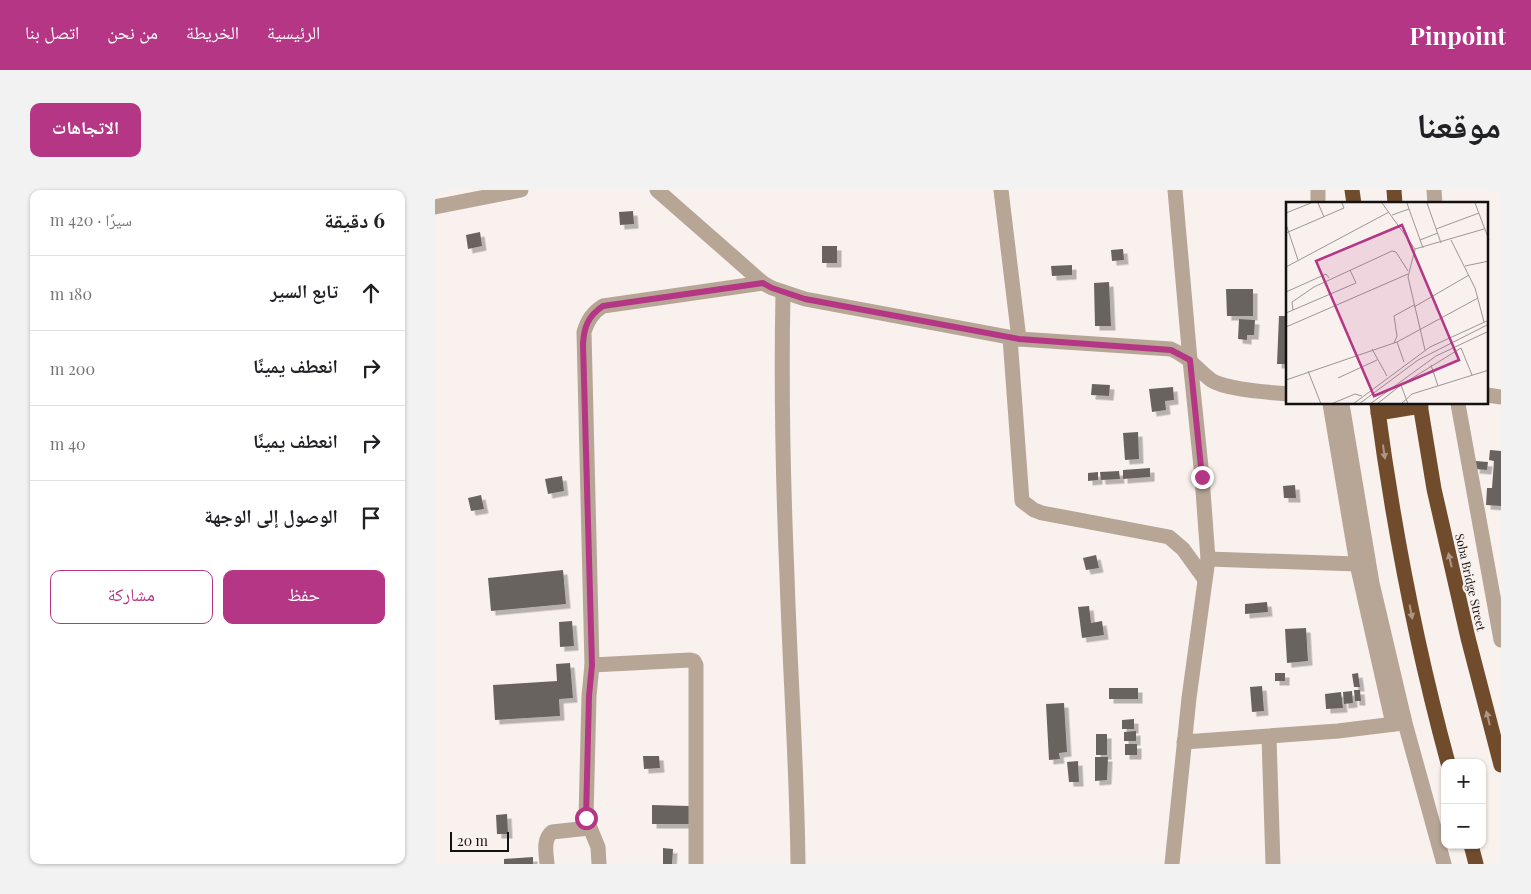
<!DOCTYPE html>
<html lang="ar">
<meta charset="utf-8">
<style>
:root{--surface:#fff;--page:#f2f2f2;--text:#202124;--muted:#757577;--line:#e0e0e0;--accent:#b43685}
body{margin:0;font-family:"Playfair Display","Noto Naskh Arabic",serif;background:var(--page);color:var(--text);direction:rtl}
.controls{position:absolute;right:15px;bottom:15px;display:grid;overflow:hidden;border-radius:10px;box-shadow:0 1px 4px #0004}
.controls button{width:45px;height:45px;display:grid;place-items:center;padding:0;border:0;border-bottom:1px solid var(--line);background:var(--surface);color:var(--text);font:25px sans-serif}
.scale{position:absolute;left:15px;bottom:12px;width:59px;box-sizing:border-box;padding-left:5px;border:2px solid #131110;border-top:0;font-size:14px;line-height:18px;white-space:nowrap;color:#131110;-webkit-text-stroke:4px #f8f1ee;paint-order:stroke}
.stop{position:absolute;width:15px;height:15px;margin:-11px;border:4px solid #b43685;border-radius:50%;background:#fff}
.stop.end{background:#b43685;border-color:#fff;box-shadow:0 1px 5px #0008}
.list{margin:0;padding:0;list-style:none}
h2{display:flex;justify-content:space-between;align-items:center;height:65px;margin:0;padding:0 20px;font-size:21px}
h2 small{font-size:16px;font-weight:400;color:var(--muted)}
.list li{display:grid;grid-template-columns:32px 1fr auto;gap:15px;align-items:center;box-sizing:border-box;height:75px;padding:0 20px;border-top:1px solid var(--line)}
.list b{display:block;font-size:19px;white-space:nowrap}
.list em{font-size:16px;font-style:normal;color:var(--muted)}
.actions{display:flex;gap:10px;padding:15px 20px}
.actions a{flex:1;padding:11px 0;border:1px solid var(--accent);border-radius:10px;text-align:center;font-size:18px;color:var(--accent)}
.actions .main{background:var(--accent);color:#fff}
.icon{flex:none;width:28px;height:28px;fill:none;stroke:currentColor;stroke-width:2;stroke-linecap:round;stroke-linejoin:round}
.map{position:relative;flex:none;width:1066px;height:674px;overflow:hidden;direction:ltr;border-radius:10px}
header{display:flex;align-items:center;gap:30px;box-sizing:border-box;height:70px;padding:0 25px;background:var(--accent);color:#fff}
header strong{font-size:24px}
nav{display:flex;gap:28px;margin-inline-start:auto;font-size:18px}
.intro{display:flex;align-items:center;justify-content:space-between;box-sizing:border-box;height:120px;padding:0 30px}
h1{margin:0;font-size:35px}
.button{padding:12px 22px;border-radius:10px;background:var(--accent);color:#fff;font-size:18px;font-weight:700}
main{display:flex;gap:30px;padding:0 30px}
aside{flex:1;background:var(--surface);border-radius:10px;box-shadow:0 1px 4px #0004}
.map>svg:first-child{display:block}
.building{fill:#696361;filter:url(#shadow)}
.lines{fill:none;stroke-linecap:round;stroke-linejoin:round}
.minor{stroke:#b7a596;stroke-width:15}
.highway{stroke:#704c2d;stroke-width:15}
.oneway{fill:#ad9684}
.route{stroke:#b43685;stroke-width:6}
.labels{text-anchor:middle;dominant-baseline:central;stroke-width:4.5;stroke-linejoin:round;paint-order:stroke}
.street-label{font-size:12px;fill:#131110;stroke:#f8f1ee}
.inset-road{fill:none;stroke:#9c9795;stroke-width:1}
.view{fill:#b43685;fill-opacity:0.15;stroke:#b43685;stroke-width:2.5}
.inset-edge{fill:none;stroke:#131110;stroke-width:2.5}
</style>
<header>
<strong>Pinpoint</strong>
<nav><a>الرئيسية</a><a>الخريطة</a><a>من نحن</a><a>اتصل بنا</a></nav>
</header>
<div class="intro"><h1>موقعنا</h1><a class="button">الاتجاهات</a></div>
<main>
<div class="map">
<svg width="1066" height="674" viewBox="0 0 1066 674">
<defs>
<filter id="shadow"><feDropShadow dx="4.5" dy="4.5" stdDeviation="0" flood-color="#0004"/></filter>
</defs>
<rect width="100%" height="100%" fill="#f8f1ee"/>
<g class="building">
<path d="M198,21L199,34L185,35L184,22Z"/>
<path d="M45,42L47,56L33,59L31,45Z"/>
<rect x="387" y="56" width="15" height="17"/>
<path d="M688,59L689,70L677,71L676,60Z"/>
<path d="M637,75V85L617,86L616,76Z"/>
<path d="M674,92L676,136H660L659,93Z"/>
<path d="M791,99H818V126H792Z"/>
<path d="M844,126H852V174H842Z"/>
<path d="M804,129L820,130L819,145H812V150L803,149Z"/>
<path d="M657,194L675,195L674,206L656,205Z"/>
<path d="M738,197L739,210L730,211L731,220L717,222L714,199Z"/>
<path d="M703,242L704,269L690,270L688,243Z"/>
<path d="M1055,260L1066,261V316L1051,315L1052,298H1057L1059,271L1054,270Z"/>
<path d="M1041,271L1053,272L1052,280L1040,279Z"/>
<path d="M715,278V287L688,289V280Z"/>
<path d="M684,281L685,289L666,290L665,282Z"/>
<path d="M663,282V290L653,291V283Z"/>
<path d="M127,286L129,301L113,304L110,289Z"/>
<path d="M860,295L861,308H849L848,296Z"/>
<path d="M46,305L49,319L36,321L33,308Z"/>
<path d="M661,365L664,378L651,380L648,368Z"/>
<path d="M128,380L131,414L56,421L53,388Z"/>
<path d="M832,412L833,422L810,424V414Z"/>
<path d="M654,416L656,433L667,431L669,445L647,448L643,417Z"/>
<path d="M137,431L139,456L125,457L124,432Z"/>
<path d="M871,438L873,471L852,473L850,439Z"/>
<path d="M135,473L138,508L124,509L125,526L60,530L58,495L122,491L121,474Z"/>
<rect x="840" y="483" width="10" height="8"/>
<path d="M923,483L925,497H919L917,484Z"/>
<path d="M827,496L829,521L817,522L815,497Z"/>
<rect x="674" y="498" width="29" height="11"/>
<path d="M919,500H925L926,511H920Z"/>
<path d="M917,501L918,513L909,514L908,502Z"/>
<path d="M906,502L908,518L891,519L890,504Z"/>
<path d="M629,513L632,562L624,563L625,569L614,570L611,514Z"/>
<path d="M699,529V539H687V530Z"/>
<path d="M701,541V551H689V542Z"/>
<rect x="661" y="544" width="11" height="21"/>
<rect x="690" y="554" width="12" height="11"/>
<path d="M208,566H224L225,578L209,579Z"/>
<path d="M660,567H673L672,590L660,591Z"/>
<path d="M643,571L644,592H634L632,572Z"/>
<path d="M217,615L254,616V634H217Z"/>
<path d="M72,624L73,644H62L61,625Z"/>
<path d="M228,658L238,659L237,674H228Z"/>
<path d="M98,667V674H69V669Z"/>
</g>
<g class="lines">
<g class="minor">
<path d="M222,0L328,93L337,98L370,109L584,149L736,159C756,168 760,178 776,190C791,200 833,202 852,204"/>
<path d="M566,0L584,149"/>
<path d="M883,0V14"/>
<path d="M999,0L1000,14"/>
<path d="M0,17L86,0"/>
<path d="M348,102C346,197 348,292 352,386C355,482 362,578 363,674"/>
<path d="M575,148L587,311L599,320L607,323L734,347L748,359L769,388"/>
<path d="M1052,205L1066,207"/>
<path d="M895,214L922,374L958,534"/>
<path d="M907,214L937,393L970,533L1009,674"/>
<path d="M1023,214L1066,450"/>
<path d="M773,369L922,374"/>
<path d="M157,475L255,470L259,471L261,475V674"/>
<path d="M834,547L838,674"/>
<path d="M749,552L903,541L968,533"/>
<path d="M112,674C111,663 108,649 117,642L154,638"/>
<path d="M164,674L163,657L151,628L154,506L157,475L149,142C153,130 157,123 168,116L328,93"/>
<path d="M737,674L754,508L773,369L767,287L755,170L740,0"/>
</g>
<g class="highway">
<path d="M917,0L919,14"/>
<path d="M959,0L960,14"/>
<path d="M942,214C958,335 981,455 1013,573"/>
<path d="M985,214L999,299L1033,448L1066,575"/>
<path d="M943,223L986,216"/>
<path d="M1036,655L1041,674"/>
</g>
</g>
<defs><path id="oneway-solid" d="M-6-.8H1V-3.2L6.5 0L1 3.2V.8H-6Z" transform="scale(1.25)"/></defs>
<g class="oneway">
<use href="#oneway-solid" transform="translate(949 262) rotate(82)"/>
<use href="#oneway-solid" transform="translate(1015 370) rotate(-103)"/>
<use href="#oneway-solid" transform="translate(976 422) rotate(79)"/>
<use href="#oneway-solid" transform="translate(1053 528) rotate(-104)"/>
</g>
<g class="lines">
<path class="route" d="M151,628L154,506L157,475L148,154C149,137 153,126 168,116L328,93L337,98L370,109L584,149L736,160L755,170L767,287"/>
</g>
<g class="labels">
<g class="street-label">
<text transform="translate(1036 392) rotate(77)">Soba Bridge Street</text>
</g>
</g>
<g transform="translate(851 12)">
<rect width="202" height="202" fill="#f8f1ee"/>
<path class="inset-road" d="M32,1L38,15M96,1L129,47M141,1L155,41M189,1L203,38M123,7L137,46M0,11L25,1M106,13L123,7L121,1M0,22L12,58M150,27L193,11M0,31L58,6L56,1M134,38L152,31M165,38L189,86L198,120M129,47L122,75L139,148M129,47L198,27M179,64L203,59M0,65L103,10M0,90L40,72L43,76M128,105L183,73M7,108L6,100L28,85L106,49L110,50L122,69M0,111L70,81L64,68M0,125L122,72M111,140L118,160M108,141L111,134L108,114L128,103M86,147L101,174M145,163L152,184M22,169L35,202M52,176L91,158M0,178L111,140L192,96M115,183L122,202M45,202L69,192L76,194M67,202L144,145L203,118M73,202L132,158L203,122M84,202L150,154L203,129M91,202L115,183L175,146L186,173M115,202L126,192L203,168"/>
<path class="view" d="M116,23L173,158L88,194L30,59Z"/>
<rect width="202" height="202" class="inset-edge"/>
</g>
</svg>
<div class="controls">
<button>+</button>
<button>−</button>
</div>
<div class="scale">20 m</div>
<div class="stop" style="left:151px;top:628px"></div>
<div class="stop end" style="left:767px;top:287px"></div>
</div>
<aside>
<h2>6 دقيقة<small>سيرًا · 420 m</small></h2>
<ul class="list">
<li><svg class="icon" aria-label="ahead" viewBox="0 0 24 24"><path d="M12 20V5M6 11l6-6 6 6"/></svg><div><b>تابع السير</b></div><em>180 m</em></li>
<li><svg class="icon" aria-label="right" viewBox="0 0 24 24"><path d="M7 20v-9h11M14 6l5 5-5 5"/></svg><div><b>انعطف يمينًا</b></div><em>200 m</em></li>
<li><svg class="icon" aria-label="right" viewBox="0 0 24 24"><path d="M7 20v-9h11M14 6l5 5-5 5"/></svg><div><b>انعطف يمينًا</b></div><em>40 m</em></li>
<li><svg class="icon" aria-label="arrive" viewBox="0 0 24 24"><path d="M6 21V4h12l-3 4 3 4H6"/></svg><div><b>الوصول إلى الوجهة</b></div></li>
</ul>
<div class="actions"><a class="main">حفظ</a><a>مشاركة</a></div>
</aside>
</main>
